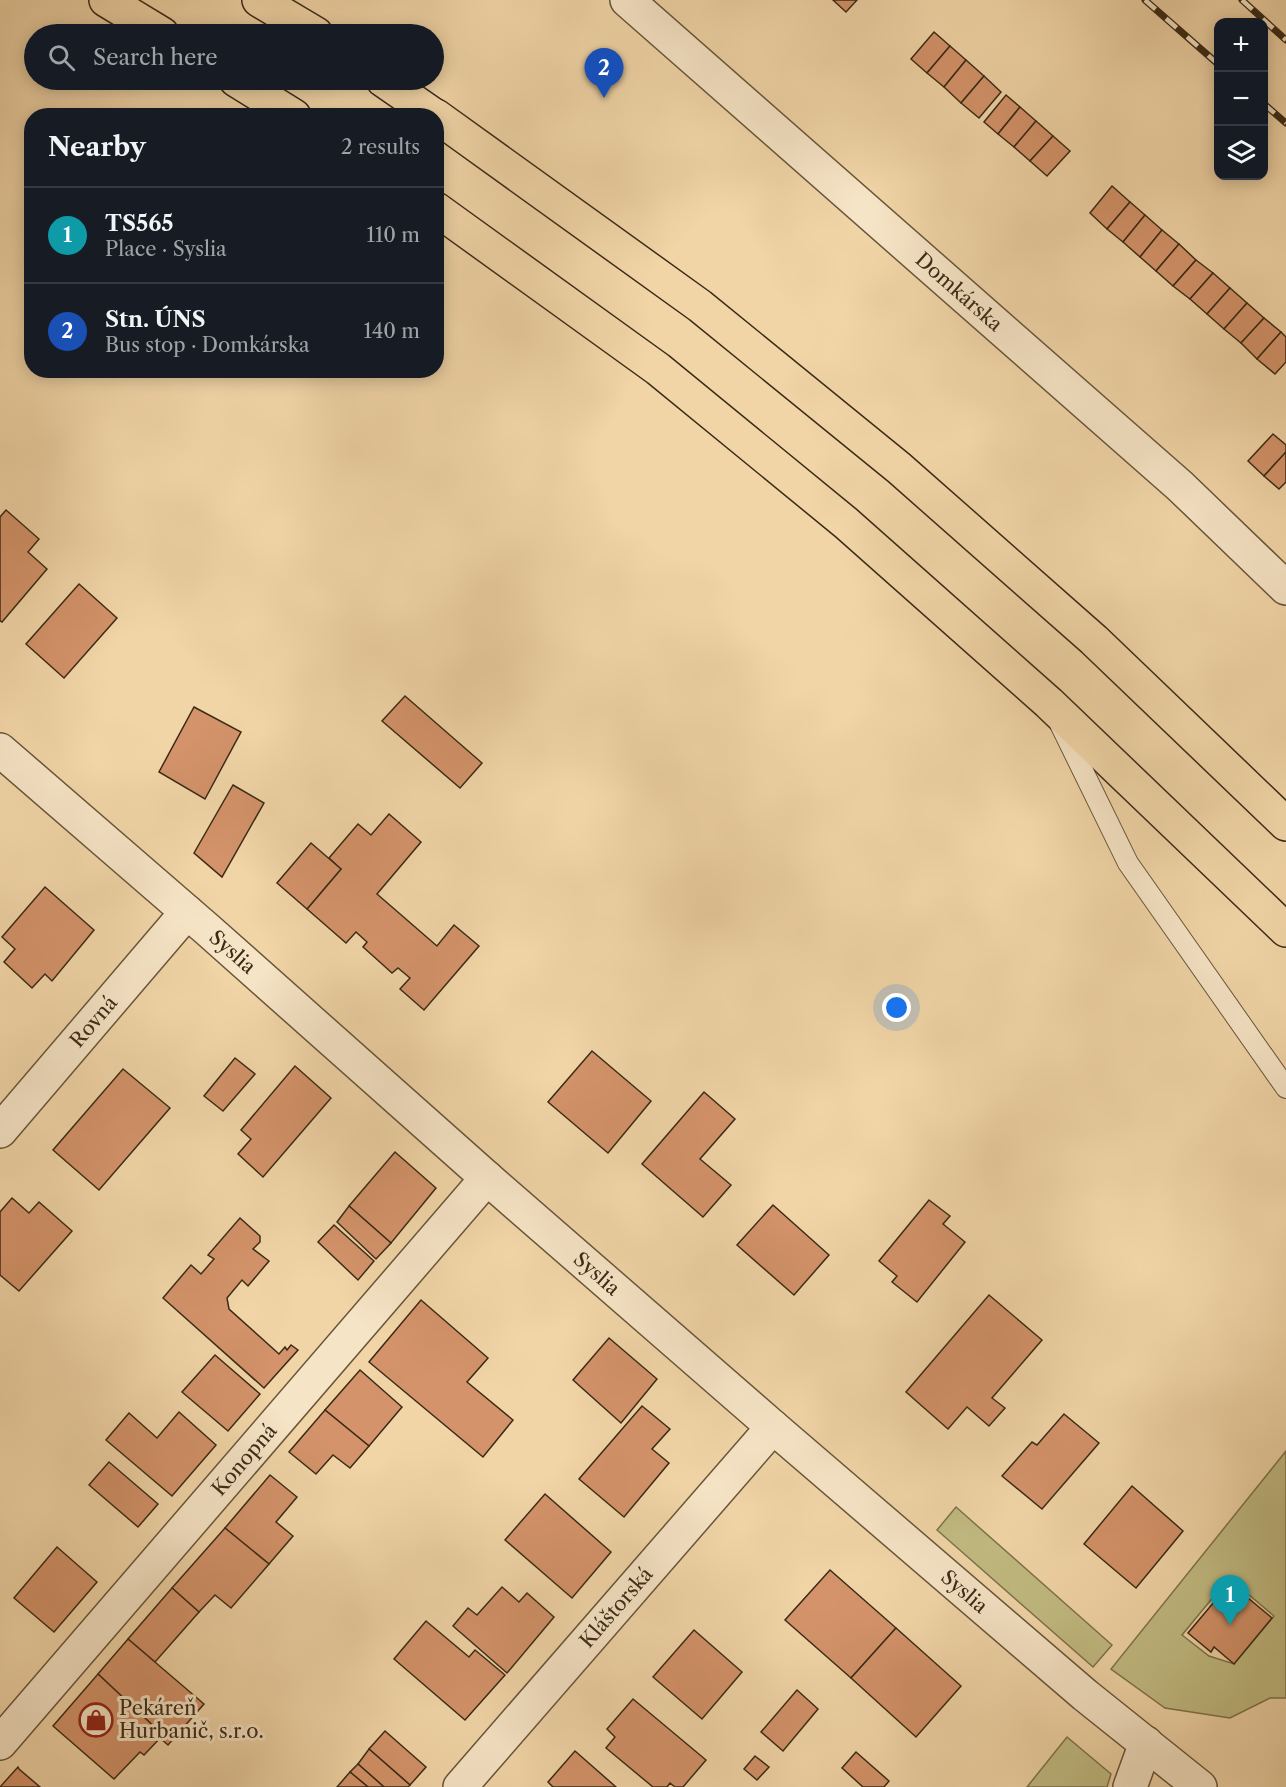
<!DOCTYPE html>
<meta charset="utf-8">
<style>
:root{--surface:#171b24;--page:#20242c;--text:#f1f3f6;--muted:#9ea1a6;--line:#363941;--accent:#ea580c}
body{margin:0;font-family:"Libre Caslon Text",serif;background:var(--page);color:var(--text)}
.controls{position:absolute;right:18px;top:18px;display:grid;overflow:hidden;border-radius:12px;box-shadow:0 3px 15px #0003}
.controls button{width:54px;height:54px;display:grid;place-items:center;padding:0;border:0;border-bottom:2px solid var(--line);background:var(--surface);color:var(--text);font:30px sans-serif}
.you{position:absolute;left:897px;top:1008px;width:21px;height:21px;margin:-15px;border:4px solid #fff;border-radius:50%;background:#1a73e8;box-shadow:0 0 0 9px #1a73e833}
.badge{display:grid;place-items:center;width:39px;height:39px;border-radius:50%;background:var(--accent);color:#fff;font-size:20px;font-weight:700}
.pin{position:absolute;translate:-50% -50px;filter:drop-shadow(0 2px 3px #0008)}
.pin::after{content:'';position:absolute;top:32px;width:21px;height:18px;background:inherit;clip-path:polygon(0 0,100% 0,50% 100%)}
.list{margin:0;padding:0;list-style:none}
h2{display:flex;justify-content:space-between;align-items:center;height:78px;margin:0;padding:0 24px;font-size:26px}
h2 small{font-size:20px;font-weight:400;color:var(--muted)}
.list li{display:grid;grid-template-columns:39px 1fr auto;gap:18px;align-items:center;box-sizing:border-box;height:96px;padding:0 24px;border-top:2px solid var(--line)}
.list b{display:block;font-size:22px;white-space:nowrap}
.list p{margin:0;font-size:20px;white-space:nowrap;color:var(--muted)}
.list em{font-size:20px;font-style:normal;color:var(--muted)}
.icon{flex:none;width:33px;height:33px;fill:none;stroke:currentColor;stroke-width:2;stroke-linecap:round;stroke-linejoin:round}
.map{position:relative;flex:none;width:1286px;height:1787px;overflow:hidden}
.search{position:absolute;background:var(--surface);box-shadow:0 3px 15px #0003;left:24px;top:24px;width:420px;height:66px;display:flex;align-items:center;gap:15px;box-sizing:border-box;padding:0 21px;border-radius:33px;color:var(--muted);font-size:22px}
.panel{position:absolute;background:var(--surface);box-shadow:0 3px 15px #0003;left:24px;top:108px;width:420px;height:270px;border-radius:24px}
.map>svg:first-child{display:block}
.green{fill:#c1bb82;stroke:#7e734c;stroke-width:1.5;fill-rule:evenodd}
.building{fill:#d4936a;stroke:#3a2b17;stroke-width:1.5}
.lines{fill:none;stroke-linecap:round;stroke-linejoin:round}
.service-casing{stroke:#68563b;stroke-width:22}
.minor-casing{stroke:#68563b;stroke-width:36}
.motorway-casing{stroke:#3a2b17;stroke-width:36}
.service{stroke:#f6e4c6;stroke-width:20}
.minor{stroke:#f6e4c6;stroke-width:33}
.motorway{stroke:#f1d5a7;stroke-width:33}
.rail-casing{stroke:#3a2b17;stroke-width:7}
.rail{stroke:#f6e4c6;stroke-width:4.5;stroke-dasharray:14;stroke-linecap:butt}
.labels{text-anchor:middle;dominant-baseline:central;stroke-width:6;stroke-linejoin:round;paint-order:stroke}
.street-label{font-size:20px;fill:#3a2b17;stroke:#f6e4c6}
.poi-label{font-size:20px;fill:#3a2b17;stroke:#f6e4c6;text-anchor:start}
</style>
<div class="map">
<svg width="1286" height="1787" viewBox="0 0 1286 1787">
<rect width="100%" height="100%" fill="#f1d5a7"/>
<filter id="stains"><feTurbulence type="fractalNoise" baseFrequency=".00333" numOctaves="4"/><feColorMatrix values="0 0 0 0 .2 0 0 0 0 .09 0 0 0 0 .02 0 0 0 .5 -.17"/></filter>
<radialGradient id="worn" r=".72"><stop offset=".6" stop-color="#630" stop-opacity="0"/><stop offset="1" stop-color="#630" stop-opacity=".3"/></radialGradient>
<g class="green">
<path d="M1286,1451V1698H1270L1230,1718L1165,1708L1111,1669ZM1229,1578L1274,1616L1234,1664L1209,1656L1182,1635Z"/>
<path d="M956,1507L1112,1645L1093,1667L937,1530Z"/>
<path d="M1067,1737L1111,1774L1107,1787H1027Z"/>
</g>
<g class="building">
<path d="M833,0H857L846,12Z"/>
<path d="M934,32L950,46L927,73L911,59Z"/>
<path d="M950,46L966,60L944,87L927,73Z"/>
<path d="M966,60L984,76L961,103L944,87Z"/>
<path d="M984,76L1001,92L979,118L961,103Z"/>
<path d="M1006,95L1020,107L998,134L984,122Z"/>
<path d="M1020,107L1036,121L1014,147L998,134Z"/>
<path d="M1036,121L1053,136L1030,161L1014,147Z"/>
<path d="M1053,136L1070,151L1047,176L1030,161Z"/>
<path d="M1112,186L1130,202L1107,229L1090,213Z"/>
<path d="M1130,202L1145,215L1123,242L1107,229Z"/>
<path d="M1145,215L1162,230L1140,257L1123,242Z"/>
<path d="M1162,230L1179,244L1156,271L1140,257Z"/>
<path d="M1179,244L1196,260L1173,286L1156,271Z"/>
<path d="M1196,260L1213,273L1190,299L1173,286Z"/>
<path d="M1213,273L1230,288L1207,314L1190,299Z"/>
<path d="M1230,288L1247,303L1224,329L1207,314Z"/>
<path d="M1247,303L1264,318L1241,343L1224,329Z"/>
<path d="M1264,318L1281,332L1257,359L1241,343Z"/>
<path d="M1281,332L1286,337V362L1275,374L1257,359Z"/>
<path d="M1273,434L1286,445V452L1264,476L1248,461Z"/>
<path d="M1286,452V482L1279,489L1264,476Z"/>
<path d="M6,510L39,539L28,552L47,569L2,622L0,621V517Z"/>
<path d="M79,584L117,618L64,678L26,644Z"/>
<path d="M405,696L482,763L460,788L382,721Z"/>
<path d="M194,707L241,732L205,799L159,772Z"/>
<path d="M233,785L264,803L222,877L194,853Z"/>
<path d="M389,814L421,842L377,894L437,946L454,925L479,946L424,1010L400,989L410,978L398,968L392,973L382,964L363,947L367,942L356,932L346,943L307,909L341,869L329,858L358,824L371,835Z"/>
<path d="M311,843L341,869L307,909L277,883Z"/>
<path d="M45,887L94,930L52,981L45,974L32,988L4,962L15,949L2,937Z"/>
<path d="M592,1051L651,1101L608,1153L548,1102Z"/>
<path d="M235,1058L255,1074L223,1111L204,1096Z"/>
<path d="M295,1066L331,1098L263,1177L238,1154L251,1139L241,1130Z"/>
<path d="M123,1069L170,1108L99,1190L53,1150Z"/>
<path d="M704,1092L735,1119L700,1159L731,1185L703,1217L642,1164Z"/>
<path d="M395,1152L436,1188L391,1243L349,1206Z"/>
<path d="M12,1198L29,1213L39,1202L72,1231L19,1291L0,1275V1212Z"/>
<path d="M929,1200L950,1216L943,1224L965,1242L917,1302L892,1282L897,1276L879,1261Z"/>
<path d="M773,1205L829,1255L794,1295L737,1245Z"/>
<path d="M349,1206L391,1243L376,1259L337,1222Z"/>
<path d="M240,1218L260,1236V1242L253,1249L269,1261L248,1286L242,1280L227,1298L229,1309L279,1354L285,1347L287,1350L291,1345L298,1350L264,1388L163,1298L191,1265L201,1274L214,1259L208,1255Z"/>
<path d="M334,1225L374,1261L358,1280L318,1242Z"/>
<path d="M989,1295L1042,1340L992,1398L1005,1408L989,1426L967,1407L948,1429L906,1392Z"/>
<path d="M421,1300L488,1358L467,1382L513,1420L483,1457L369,1362Z"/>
<path d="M609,1338L657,1379L621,1423L573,1380Z"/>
<path d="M215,1355L260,1394L228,1431L182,1392Z"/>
<path d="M360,1370L402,1407L369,1446L325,1410Z"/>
<path d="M642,1406L670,1429L652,1449L669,1463L624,1517L579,1479Z"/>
<path d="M325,1410L369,1446L350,1468L333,1455L316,1474L289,1452Z"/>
<path d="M179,1412L216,1445L172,1496L106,1440L129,1413L157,1438Z"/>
<path d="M1064,1414L1099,1443L1042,1509L1002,1476L1032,1442L1037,1445Z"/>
<path d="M109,1462L158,1504L138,1527L89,1485Z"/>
<path d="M270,1475L297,1497L276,1522L293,1536L269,1564L225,1528Z"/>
<path d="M1132,1486L1183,1531L1136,1588L1084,1544Z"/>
<path d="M545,1494L611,1552L572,1598L505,1540Z"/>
<path d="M225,1528L269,1564L231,1608L215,1595L199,1612L172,1588Z"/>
<path d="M57,1547L97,1582L54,1632L14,1598Z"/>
<path d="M830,1570L896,1628L851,1678L785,1620Z"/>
<path d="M1230,1583L1272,1618L1234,1664L1214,1647L1211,1652L1188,1633Z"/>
<path d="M502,1587L519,1602L527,1593L554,1617L507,1673L453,1626L468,1608L477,1615Z"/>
<path d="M172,1588L199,1612L155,1662L128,1639Z"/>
<path d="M426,1621L469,1657L475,1650L505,1675L465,1720L394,1659Z"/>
<path d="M896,1628L961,1686L916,1737L851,1678Z"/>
<path d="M694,1630L742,1672L702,1719L653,1677Z"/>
<path d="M128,1639L204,1704L168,1745L160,1738L163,1735L98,1674Z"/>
<path d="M98,1674L163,1735L144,1755L140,1752L114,1779L53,1726Z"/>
<path d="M797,1690L818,1709L783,1751L761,1732Z"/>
<path d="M633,1699L706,1760L683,1787H675L670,1783L667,1787H653L606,1748L615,1737L607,1729Z"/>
<path d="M385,1731L426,1767L410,1785L369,1749Z"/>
<path d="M369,1749L410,1785L408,1787H384L358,1764Z"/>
<path d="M575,1751L616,1787H553L548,1782Z"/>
<path d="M856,1752L889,1781L884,1787H863L842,1768Z"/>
<path d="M755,1756L769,1767L757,1780L744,1769Z"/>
<path d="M358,1764L384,1787H368L350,1772Z"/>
<path d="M18,1767L19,1769L40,1787H0Z"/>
<path d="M350,1772L368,1787H337Z"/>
</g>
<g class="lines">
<defs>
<path id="service" d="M1060,724L1128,863L1286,1088"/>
<g id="minor">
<path id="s1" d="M627,0L1180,486L1286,588"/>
<path id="s2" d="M0,750L208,930L487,1178L773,1427L1085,1695L1200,1787"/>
<path id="s3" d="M0,1131L187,912"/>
<path id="s4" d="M0,1743L487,1178"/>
<path id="s5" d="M460,1787L773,1427"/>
<path d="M1130,1787L1146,1743"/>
</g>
<g id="motorway">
<path d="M106,0L162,34"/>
<path d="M259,0L316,34"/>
<path d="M236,80L294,116"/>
<path d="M383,80L435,116"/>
<path d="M436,116L700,306L899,468L1094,640L1286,824"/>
<path d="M436,209L658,369L846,523L1049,703L1286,930"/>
</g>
</defs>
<use href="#service" class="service-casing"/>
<use href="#minor" class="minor-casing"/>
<use href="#motorway" class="motorway-casing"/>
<use href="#service" class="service"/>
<use href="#minor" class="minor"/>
<use href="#motorway" class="motorway"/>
<defs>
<g id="rail">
<path d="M1145,0L1218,64"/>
<path d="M1242,0L1286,40"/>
<path d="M1264,104L1286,123"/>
</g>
</defs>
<use href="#rail" class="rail-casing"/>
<use href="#rail" class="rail"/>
</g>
<defs>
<symbol id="shop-ring" viewBox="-11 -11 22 22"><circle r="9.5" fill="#f6e4c6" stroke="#8f2418" stroke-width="1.5"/><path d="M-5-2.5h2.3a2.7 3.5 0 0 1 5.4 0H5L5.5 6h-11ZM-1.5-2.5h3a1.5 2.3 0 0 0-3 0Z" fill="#8f2418"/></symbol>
</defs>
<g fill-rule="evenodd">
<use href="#shop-ring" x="77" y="1701" width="38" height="38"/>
</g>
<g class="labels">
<g class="street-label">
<text stroke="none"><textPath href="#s1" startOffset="442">Domkárska</textPath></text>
<text stroke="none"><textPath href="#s2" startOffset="308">Syslia</textPath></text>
<text stroke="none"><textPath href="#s3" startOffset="144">Rovná</textPath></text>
<text stroke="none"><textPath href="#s2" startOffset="794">Syslia</textPath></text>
<text stroke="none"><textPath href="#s4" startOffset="374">Konopná</textPath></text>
<text stroke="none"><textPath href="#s2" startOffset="1280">Syslia</textPath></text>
<text stroke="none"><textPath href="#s5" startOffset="238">Kláštorská</textPath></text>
</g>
<g class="poi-label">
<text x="119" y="1708">Pekáreň<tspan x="119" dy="23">Hurbanič, s.r.o.</tspan></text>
</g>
</g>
<rect width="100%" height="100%" filter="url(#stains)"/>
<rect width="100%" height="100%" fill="url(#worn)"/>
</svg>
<div class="controls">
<button>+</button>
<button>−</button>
<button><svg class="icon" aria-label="layers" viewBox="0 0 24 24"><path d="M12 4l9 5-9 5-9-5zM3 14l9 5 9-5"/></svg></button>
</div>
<div class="you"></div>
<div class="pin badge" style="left:1230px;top:1625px;background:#0f9aa8">1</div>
<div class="pin badge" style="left:604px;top:98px;background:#1a4fb4">2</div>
<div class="search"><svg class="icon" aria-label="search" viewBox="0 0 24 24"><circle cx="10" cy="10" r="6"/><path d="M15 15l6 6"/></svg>Search here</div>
<section class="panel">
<h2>Nearby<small>2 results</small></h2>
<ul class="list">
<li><span class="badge" style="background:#0f9aa8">1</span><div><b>TS565</b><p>Place · Syslia</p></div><em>110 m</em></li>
<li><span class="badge" style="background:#1a4fb4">2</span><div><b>Stn. ÚNS</b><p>Bus stop · Domkárska</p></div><em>140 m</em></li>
</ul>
</section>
</div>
